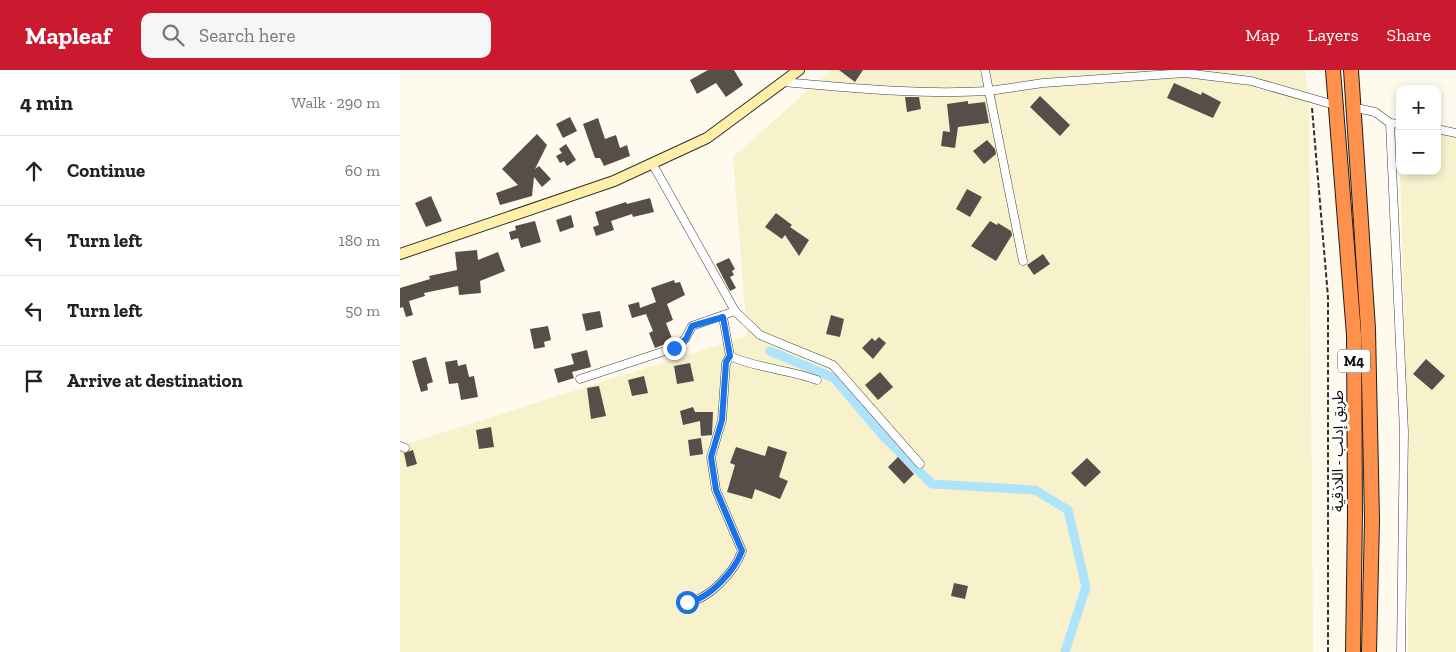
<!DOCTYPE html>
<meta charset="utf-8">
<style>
:root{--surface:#fff;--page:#f6f6f6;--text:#222;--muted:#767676;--line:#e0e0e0;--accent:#c91a2f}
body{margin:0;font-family:"Zilla Slab","Noto Sans Arabic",serif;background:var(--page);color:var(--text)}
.controls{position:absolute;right:15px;top:15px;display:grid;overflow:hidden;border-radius:10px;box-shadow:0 2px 8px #0003}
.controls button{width:45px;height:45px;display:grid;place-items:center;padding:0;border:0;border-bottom:1px solid var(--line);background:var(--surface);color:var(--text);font:25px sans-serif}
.stop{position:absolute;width:15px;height:15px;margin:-11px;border:4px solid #1a73e8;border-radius:50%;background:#fff}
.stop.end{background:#1a73e8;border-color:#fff;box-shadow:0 1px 5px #0008}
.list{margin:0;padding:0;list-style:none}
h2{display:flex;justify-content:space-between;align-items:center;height:65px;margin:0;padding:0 20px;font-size:21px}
h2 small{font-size:16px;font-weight:400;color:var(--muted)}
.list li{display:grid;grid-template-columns:32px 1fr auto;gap:15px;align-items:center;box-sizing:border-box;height:70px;padding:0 20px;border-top:1px solid var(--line)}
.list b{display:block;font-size:19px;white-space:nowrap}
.list em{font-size:16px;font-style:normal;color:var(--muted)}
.icon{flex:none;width:28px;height:28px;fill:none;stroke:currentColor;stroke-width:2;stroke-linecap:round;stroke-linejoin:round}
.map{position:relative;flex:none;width:1056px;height:582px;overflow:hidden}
header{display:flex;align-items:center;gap:30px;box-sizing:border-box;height:70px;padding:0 25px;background:var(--accent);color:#fff}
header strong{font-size:24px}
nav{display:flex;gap:28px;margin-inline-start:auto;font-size:18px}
.search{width:350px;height:45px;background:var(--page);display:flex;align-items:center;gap:12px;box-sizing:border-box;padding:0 18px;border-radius:10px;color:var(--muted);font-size:19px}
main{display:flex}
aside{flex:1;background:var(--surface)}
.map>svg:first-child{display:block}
.farmland{fill:#f7f1cc}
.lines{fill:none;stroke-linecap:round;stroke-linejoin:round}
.canal{stroke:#aee4fb;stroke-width:9}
.building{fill:#574d49}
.minor-casing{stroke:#414141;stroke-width:9}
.secondary-casing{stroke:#303030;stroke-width:12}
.motorway-casing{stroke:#1f1f1f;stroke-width:16}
.path{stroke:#303030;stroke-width:2;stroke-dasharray:5 2.5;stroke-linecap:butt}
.minor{stroke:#fff;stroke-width:8}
.secondary{stroke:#ffefa9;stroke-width:10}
.motorway{stroke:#ff914c;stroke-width:14}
.route{stroke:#1a73e8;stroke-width:6}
.labels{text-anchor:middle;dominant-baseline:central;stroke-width:5;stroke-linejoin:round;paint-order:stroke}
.shield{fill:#fff;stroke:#565656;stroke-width:1}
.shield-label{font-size:14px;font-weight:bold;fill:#0e0e0e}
.street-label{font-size:15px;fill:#0e0e0e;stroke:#fff}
</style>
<header>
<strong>Mapleaf</strong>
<div class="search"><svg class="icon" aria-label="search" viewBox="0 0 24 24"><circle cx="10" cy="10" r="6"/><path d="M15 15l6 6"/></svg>Search here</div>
<nav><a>Map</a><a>Layers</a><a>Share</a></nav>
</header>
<main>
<aside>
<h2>4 min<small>Walk · 290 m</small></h2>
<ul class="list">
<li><svg class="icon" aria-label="ahead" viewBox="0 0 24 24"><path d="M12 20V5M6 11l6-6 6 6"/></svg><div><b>Continue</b></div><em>60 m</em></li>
<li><svg class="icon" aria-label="left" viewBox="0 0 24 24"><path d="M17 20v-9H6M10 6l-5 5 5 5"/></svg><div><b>Turn left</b></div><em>180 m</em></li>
<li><svg class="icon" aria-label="left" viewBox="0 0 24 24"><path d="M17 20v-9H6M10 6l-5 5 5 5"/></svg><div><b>Turn left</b></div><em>50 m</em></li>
<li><svg class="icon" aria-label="arrive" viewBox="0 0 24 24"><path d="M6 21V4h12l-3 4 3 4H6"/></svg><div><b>Arrive at destination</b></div></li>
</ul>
</aside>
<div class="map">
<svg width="1056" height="582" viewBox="0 0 1056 582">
<rect width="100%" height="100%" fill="#fffaee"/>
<g class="farmland">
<path d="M431,0H905L909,35L913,582H0V376L347,266L333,87Z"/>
<path d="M1037,58H1056V582H1008L1007,334L1000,101H1037Z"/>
</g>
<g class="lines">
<path class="canal" d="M370,281L434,308L484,367L532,414L635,420L668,440L686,517L665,582"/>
</g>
<g class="building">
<path d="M308,0H334L343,15L326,27L316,13L297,24L290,10Z"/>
<path d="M439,0H463L455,12Z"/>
<path d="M774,13L801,25L802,22L821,32L813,48L767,28Z"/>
<path d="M640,26L670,55L660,66L630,37Z"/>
<path d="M505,27H519L521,39L507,42Z"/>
<path d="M568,31V34L585,32L589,53L558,57L555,78L541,76L543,61L550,62L547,34Z"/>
<path d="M170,47L177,61L163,68L156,54Z"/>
<path d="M198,48L205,69L216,65L220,78L227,75L230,86L204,96L200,88H195L183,54Z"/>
<path d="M137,64L147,75L135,99L139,96L151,109L142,117L134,107L132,126L100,135L96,123L118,115L102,99Z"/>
<path d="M587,70L595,79L596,84L584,94L573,81Z"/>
<path d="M166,74L176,90L167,96L164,91L160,93L156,86L162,83L159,79Z"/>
<path d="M567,119L582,127L570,147L556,139Z"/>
<path d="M31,126L42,151L26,157L15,133Z"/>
<path d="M250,128L254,142L233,147L232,144L211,151L214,160L196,166L193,157L199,155L195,142L226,132L227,134Z"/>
<path d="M376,143L392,155L390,157L409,170L399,186L385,165L382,169L365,157Z"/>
<path d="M171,145L174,157L160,162L156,150Z"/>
<path d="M135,151L141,172L121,178L118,168L111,170L109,162L116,160L115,156Z"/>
<path d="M590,151L597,155L598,153L611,161L612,165L596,191L571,176Z"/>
<path d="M77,180L78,190L98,182L105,201L80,211L81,223L59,225L58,216L24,223L25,226L9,231L13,245L6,247L3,237L0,238V218L30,209L29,206L57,200L55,182Z"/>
<path d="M643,184L650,194L634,205L627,195Z"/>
<path d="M329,188L335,199L332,201L334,205L330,207L336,218L330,221L316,194Z"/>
<path d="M274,210L275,213L280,212L285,225L267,234L273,250L266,253L273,271L255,278L249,263L253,261L246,244L232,248L228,235L239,232L240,238L256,232L251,218Z"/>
<path d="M200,241L203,257L186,261L182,244Z"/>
<path d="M431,245L444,249L440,267L426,264Z"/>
<path d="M148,256L151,270L144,272L145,277L134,279L130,259Z"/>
<path d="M479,267L486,273L473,289L462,278L472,268L475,271Z"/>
<path d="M187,280L191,297L172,302L174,308L158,313L154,299L174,294L171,284Z"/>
<path d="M26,287L33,312L27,314L28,320L21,322L12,291Z"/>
<path d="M1026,289L1045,306L1032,320L1013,304Z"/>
<path d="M57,290L58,296L66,294L69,307L74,306L78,327L61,330L58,313L49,314L45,292Z"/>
<path d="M290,293L294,311L277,314L274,296Z"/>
<path d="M480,302L493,317L478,330L465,315Z"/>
<path d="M244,306L248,323L232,326L228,310Z"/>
<path d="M199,316L206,346L191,349L187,318Z"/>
<path d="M293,337L295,342H313L312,365L301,366L300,351L283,355L280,341Z"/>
<path d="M91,357L94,377L79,379L76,360Z"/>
<path d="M301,368L303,384L290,386L288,370Z"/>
<path d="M368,376L387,382L379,407L388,411L380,429L355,419L352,429L327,422L335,395L330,393L336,377L365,386Z"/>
<path d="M13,380L17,394L7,397L4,383Z"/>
<path d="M498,387L514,404L504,414L488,397Z"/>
<path d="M687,388L701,402L685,417L671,403Z"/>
<path d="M554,513L568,516L565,529L551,526Z"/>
</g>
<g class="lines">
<defs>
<g id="minor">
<path d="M585,0L589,21L643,13L785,3L851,11L931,34"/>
<path d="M383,12C452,18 519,25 589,21L623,191"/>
<path d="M961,39L975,42L990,53"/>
<path d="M1000,54L990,53L1004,362L1001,582"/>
<path d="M1037,59L1056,63"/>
<path d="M252,93L335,241L360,265L433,295L520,394"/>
<path d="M330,286C358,299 388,299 417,310"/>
<path d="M180,309L274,278L285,269L292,256L335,241"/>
<path d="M0,376L5,378"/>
<path d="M287,532C309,530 335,501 342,481L316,420L311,387L322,350L326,293L330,286L323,247"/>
</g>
<path id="secondary" d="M0,184L214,111L307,68L399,0"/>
<g id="motorway">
<path d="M933,0L954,265L955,444L953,582"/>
<path d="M951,0L968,259L972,450L969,582"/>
</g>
</defs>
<use href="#minor" class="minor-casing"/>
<use href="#secondary" class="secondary-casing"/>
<use href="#motorway" class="motorway-casing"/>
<path class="path" d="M912,38L928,227V582"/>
<use href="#minor" class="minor"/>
<use href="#secondary" class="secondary"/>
<use href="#motorway" class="motorway"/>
</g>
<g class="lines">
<path class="route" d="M274,278L286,269L292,256L323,247L330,286L326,292L322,350L311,387L316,420L342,481C335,500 309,530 287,532"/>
</g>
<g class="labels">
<rect class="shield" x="938" y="279.5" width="32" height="23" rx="4"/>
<g class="shield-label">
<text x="954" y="291">M4</text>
</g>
<g class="street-label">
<text transform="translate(938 381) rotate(-90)">طريق إدلب - اللاذقية</text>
</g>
</g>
</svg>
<div class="controls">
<button>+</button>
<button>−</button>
</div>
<div class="stop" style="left:287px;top:532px"></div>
<div class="stop end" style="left:274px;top:278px"></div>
</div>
</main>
